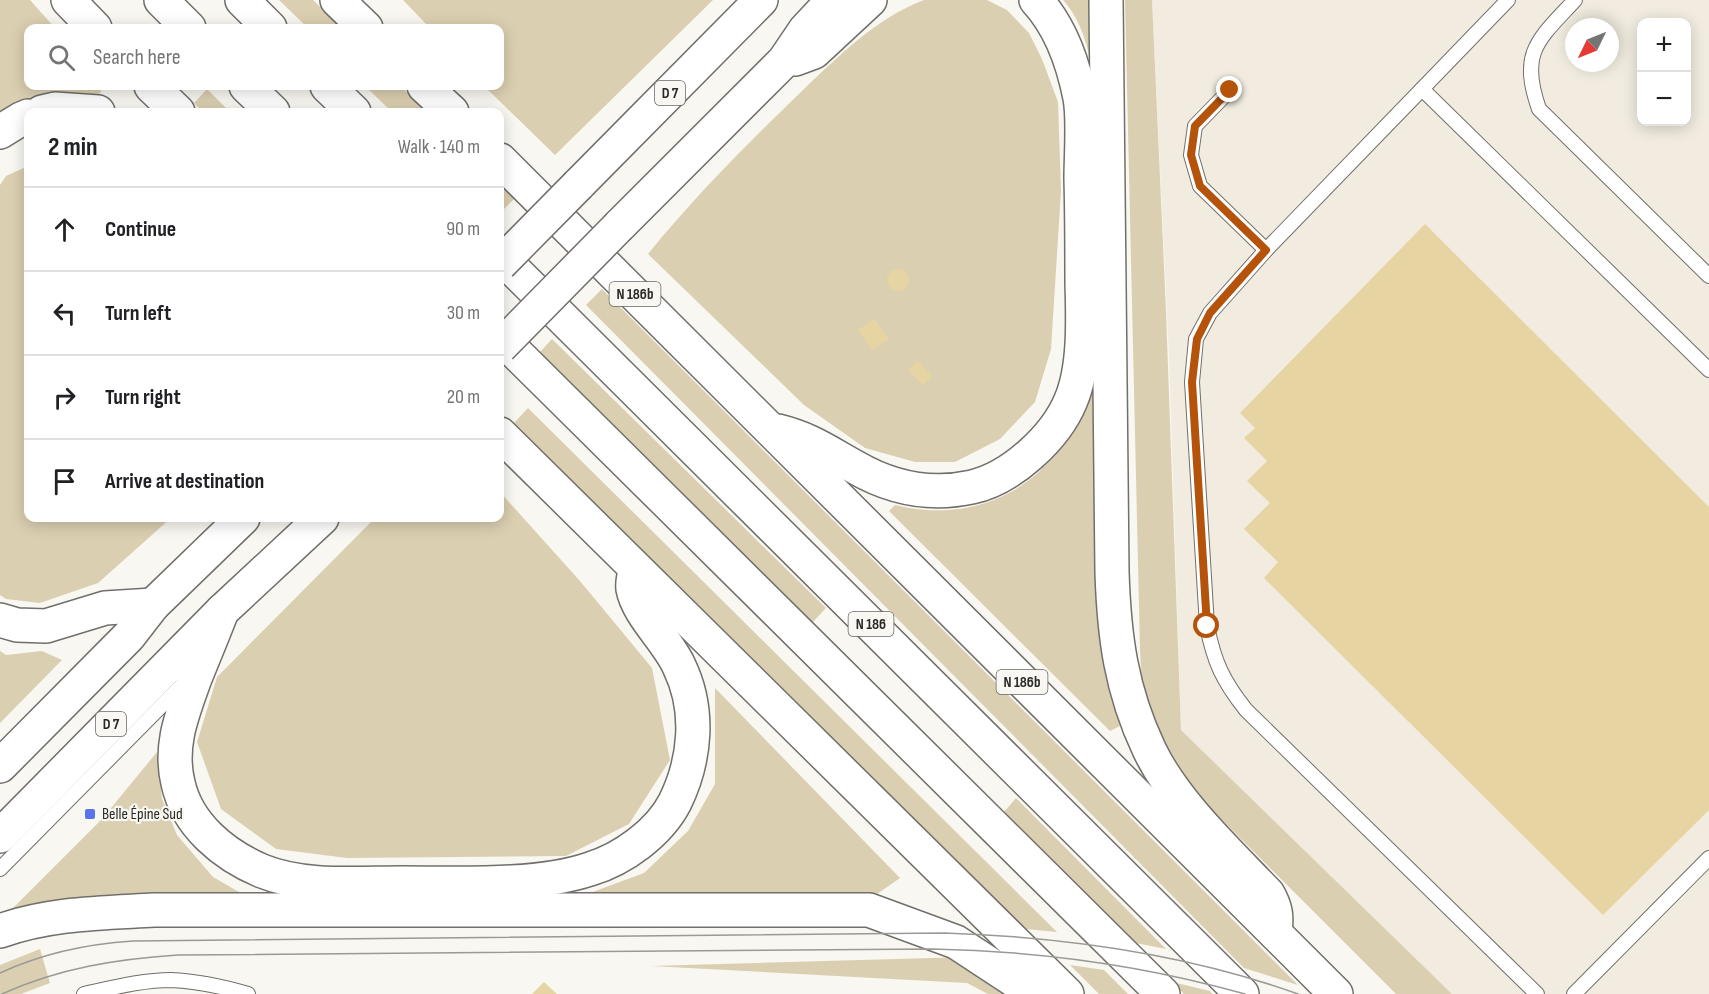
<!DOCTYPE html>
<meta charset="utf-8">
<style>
:root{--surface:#fff;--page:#f6f6f6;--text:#202124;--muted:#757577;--line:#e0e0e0}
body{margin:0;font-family:"Sofia Sans Condensed",sans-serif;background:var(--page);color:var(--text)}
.controls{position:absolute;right:18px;top:18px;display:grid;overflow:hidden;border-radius:12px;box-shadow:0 3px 15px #0003}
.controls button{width:54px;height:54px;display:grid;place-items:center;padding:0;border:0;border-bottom:2px solid var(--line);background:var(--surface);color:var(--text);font:30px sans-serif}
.compass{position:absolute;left:1565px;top:18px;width:54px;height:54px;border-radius:50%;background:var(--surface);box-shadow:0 3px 15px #0003;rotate:227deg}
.stop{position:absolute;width:18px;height:18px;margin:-14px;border:4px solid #b45309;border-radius:50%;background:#fff}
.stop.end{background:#b45309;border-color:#fff;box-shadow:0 2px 6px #0008}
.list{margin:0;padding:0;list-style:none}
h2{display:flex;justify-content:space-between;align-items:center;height:78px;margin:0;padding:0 24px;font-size:26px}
h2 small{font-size:20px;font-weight:400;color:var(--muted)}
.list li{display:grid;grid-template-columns:39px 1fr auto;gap:18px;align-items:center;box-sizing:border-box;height:84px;padding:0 24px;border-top:2px solid var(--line)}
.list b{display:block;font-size:22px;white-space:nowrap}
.list em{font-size:20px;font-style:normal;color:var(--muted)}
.icon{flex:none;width:33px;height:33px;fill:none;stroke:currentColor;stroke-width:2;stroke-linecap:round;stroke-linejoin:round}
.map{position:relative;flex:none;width:1709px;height:994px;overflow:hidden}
.search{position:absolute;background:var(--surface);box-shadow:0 3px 15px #0003;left:24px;top:24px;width:480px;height:66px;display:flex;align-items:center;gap:15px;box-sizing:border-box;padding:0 21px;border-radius:12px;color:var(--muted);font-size:22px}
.panel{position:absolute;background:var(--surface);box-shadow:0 3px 15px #0003;left:24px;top:108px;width:480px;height:414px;border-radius:12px}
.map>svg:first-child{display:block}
.built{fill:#f1ecdf;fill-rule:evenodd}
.green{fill:#dbcfb1}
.building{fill:#e7d4a3}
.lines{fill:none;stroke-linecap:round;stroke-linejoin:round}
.lane-casing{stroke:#716f6b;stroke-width:16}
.highway-casing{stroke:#716f6b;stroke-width:36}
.lane{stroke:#fff;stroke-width:14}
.highway{stroke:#fff;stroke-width:33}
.tram{stroke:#9a9995;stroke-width:1.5}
.highway-bridge-casing{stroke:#716f6b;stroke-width:36;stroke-linecap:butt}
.highway-bridge{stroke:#fff;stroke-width:33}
.route{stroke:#b45309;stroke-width:8}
.poi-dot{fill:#5b73ea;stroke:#f9f7f1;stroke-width:2}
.labels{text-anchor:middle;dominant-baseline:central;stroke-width:4.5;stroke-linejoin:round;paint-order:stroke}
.shield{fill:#f9f7f1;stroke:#686764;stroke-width:1.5}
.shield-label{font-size:15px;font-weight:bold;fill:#2a2927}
.poi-label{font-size:16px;fill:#2a2927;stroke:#f9f7f1;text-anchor:start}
</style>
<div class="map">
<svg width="1709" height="994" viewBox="0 0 1709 994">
<rect width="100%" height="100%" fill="#f9f7f1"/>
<path class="built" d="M1152,0H1709V994H1452L1181,730L1169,354ZM1642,22H1686V122H1642ZM1574,27H1610V63H1574Z"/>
<g class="green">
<path d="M0,0H30L55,28H28V86H104L95,101L0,118Z"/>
<path d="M279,0H313L342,28H308Z"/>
<path d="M403,0H713L555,155L484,86H500V28H430Z"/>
<path d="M924,0H987L1007,10L1029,33L1042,59L1058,102L1061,191L1051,349L1035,402L1000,439L955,462H915L865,448L804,405L648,254C695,196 749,142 803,90C839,56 876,18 924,0Z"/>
<path d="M1063,0H1093L1095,83C1089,53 1084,23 1063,0Z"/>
<path d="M1125,0H1152L1166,311L1181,730L1452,994H1396L1196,794L1162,737L1142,689L1140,650Z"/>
<path d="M365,86H400L428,112H392Z"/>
<path d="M207,89L230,112H203L194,103Z"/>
<path d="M28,166V518H171L98,583L40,603L6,599L0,595V185L6,176Z"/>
<path d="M500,183L515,198L500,213Z"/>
<path d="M602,289L1298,985L1244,968L586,305Z"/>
<path d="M552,339L826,608L813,622L540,352Z"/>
<path d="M1099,340L1122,725L1110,731L889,511L895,505C959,521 1022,501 1061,447C1066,440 1073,432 1076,424C1086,398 1091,367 1099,340Z"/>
<path d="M528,408L1057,932L1025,929L513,424Z"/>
<path d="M500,492L580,581L652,668L670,760L629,824L566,856L347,858L276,849L221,809L197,742L217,677L375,518H500Z"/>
<path d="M0,651L6,655L42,651L62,660L0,723Z"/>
<path d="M715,688L900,878L867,901L579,897L644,873L688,831L715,784Z"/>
<path d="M157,752L162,799L177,835L213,877L258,903L5,916L102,819Z"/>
<path d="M1016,798L1166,949L1136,943L1004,812Z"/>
<path d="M40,949L50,983L21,994H0V965Z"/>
<path d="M968,957L1004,994H988L967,983L651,966Z"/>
<path d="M1070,965L1104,970L1128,994H1099Z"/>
<path d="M1172,982L1210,991L1212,994H1184Z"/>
</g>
<g class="building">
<path d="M1425,224L1709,507V810L1603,915L1264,578L1278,562L1244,529L1270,503L1247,481L1267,461L1244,438L1255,428L1240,413Z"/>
<circle cx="898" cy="280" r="11"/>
<path d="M874,319L889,339L872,350L858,330Z"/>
<path d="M918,361L932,376L923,385L908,370Z"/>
<path d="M544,982L557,994H532Z"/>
</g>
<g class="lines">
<defs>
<g id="lane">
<path d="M1508,0L1422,89L1709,370"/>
<path d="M1575,0C1538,40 1519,52 1539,109L1709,276"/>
<path d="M1422,89L1266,250L1210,313L1196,339L1192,382L1207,626C1214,662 1223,681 1246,710L1537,994"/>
<path d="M1230,90L1195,126L1191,155L1200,186L1266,250"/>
<path d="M0,869L184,683"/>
<path d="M84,994C112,988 142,980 171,980C196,981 224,987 248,994"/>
<path d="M1574,994L1709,858"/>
</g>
<g id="highway">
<path d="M68,0L95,28"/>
<path d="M161,0L189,28"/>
<path d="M242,0L270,28"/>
<path d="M337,0L366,28"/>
<path d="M1106,0L1112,572C1114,636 1121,690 1149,749C1174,802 1228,852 1268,894C1276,908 1277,916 1275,932"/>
<path d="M795,59L814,52L870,0"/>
<path d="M151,86L178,112"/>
<path d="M246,86L273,112"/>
<path d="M327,86L354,112"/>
<path d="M424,86L452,112"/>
<path d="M42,112L55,109L98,112"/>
<path d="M0,132L21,119L28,116"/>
<path d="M500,160L1336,994"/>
<path d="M578,185L761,0"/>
<path d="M619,226L784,61L805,30L833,0"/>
<path d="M500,256L1242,994"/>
<path d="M500,337L1163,994"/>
<path d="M778,431C810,439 826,451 855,467C891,488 931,496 972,487C1012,478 1056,437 1071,400C1085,367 1083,318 1082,283C1082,249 1082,214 1081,179C1081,156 1084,119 1080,98C1073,62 1061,27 1036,0"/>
<path d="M500,434L1067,994"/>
<path d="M222,611C213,635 203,658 194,681C182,715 169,746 178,783C187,825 224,855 262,871C304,888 356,883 401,883C457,883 537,887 590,869C623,859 659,833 675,802C696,759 700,709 679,666C668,641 638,615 633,589C632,582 634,575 636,569"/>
<path d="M0,620L17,625L46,626L105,608L153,605"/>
<path d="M0,766L129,636L153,605L243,518"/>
<path d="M0,836L222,611L322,518"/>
<path d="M0,931C50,913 102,913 154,910H869L956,942L1023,986L1040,994"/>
</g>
</defs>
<use href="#lane" class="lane-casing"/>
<use href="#highway" class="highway-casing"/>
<use href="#lane" class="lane"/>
<use href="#highway" class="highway"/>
<g class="tram">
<path d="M0,973C43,953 86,944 133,941L945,933C1065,937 1184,953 1298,994"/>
<path d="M2,994C59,968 117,959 178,955L932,949C1039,951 1142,965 1245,994"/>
</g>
<defs>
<g id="highway-bridge">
<path d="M500,264L578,185"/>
<path d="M500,347L619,226"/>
</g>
</defs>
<use href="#highway-bridge" class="highway-bridge-casing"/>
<use href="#highway-bridge" class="highway-bridge"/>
</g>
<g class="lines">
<path class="route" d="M1207,626L1192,382L1197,339L1210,313L1266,250L1200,186L1191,155L1195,126L1230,90"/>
</g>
<rect class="poi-dot" x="84" y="808" width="12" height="12" rx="3"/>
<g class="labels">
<g class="shield">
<rect x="655" y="81" width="30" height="24" rx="4.5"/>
<rect x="609.5" y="282" width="51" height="24" rx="4.5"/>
<rect x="848.5" y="612" width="45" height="24" rx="4.5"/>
<rect x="996.5" y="670" width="51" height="24" rx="4.5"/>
<rect x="96" y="712" width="30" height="24" rx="4.5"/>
</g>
<g class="shield-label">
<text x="670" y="93">D 7</text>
<text x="635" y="294">N 186b</text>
<text x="871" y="624">N 186</text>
<text x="1022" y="682">N 186b</text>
<text x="111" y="724">D 7</text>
</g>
<g class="poi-label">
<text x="102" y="814">Belle Épine Sud</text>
</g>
</g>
</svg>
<div class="controls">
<button>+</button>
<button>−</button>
</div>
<svg class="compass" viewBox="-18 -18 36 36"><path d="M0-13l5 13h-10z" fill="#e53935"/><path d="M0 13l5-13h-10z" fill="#757577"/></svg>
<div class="stop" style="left:1207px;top:626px"></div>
<div class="stop end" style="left:1230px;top:90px"></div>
<div class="search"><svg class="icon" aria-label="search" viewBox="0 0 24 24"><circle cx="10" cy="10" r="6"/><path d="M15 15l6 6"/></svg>Search here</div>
<section class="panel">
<h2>2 min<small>Walk · 140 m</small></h2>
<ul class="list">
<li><svg class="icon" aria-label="ahead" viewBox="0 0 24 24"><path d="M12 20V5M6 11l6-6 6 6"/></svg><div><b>Continue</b></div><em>90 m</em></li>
<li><svg class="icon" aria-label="left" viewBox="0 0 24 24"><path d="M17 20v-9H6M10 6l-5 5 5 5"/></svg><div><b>Turn left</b></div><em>30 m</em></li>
<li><svg class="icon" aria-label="right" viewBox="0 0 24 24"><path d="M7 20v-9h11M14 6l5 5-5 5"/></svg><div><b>Turn right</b></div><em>20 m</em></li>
<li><svg class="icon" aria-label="arrive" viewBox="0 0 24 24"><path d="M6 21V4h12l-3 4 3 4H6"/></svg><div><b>Arrive at destination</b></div></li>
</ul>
</section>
</div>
